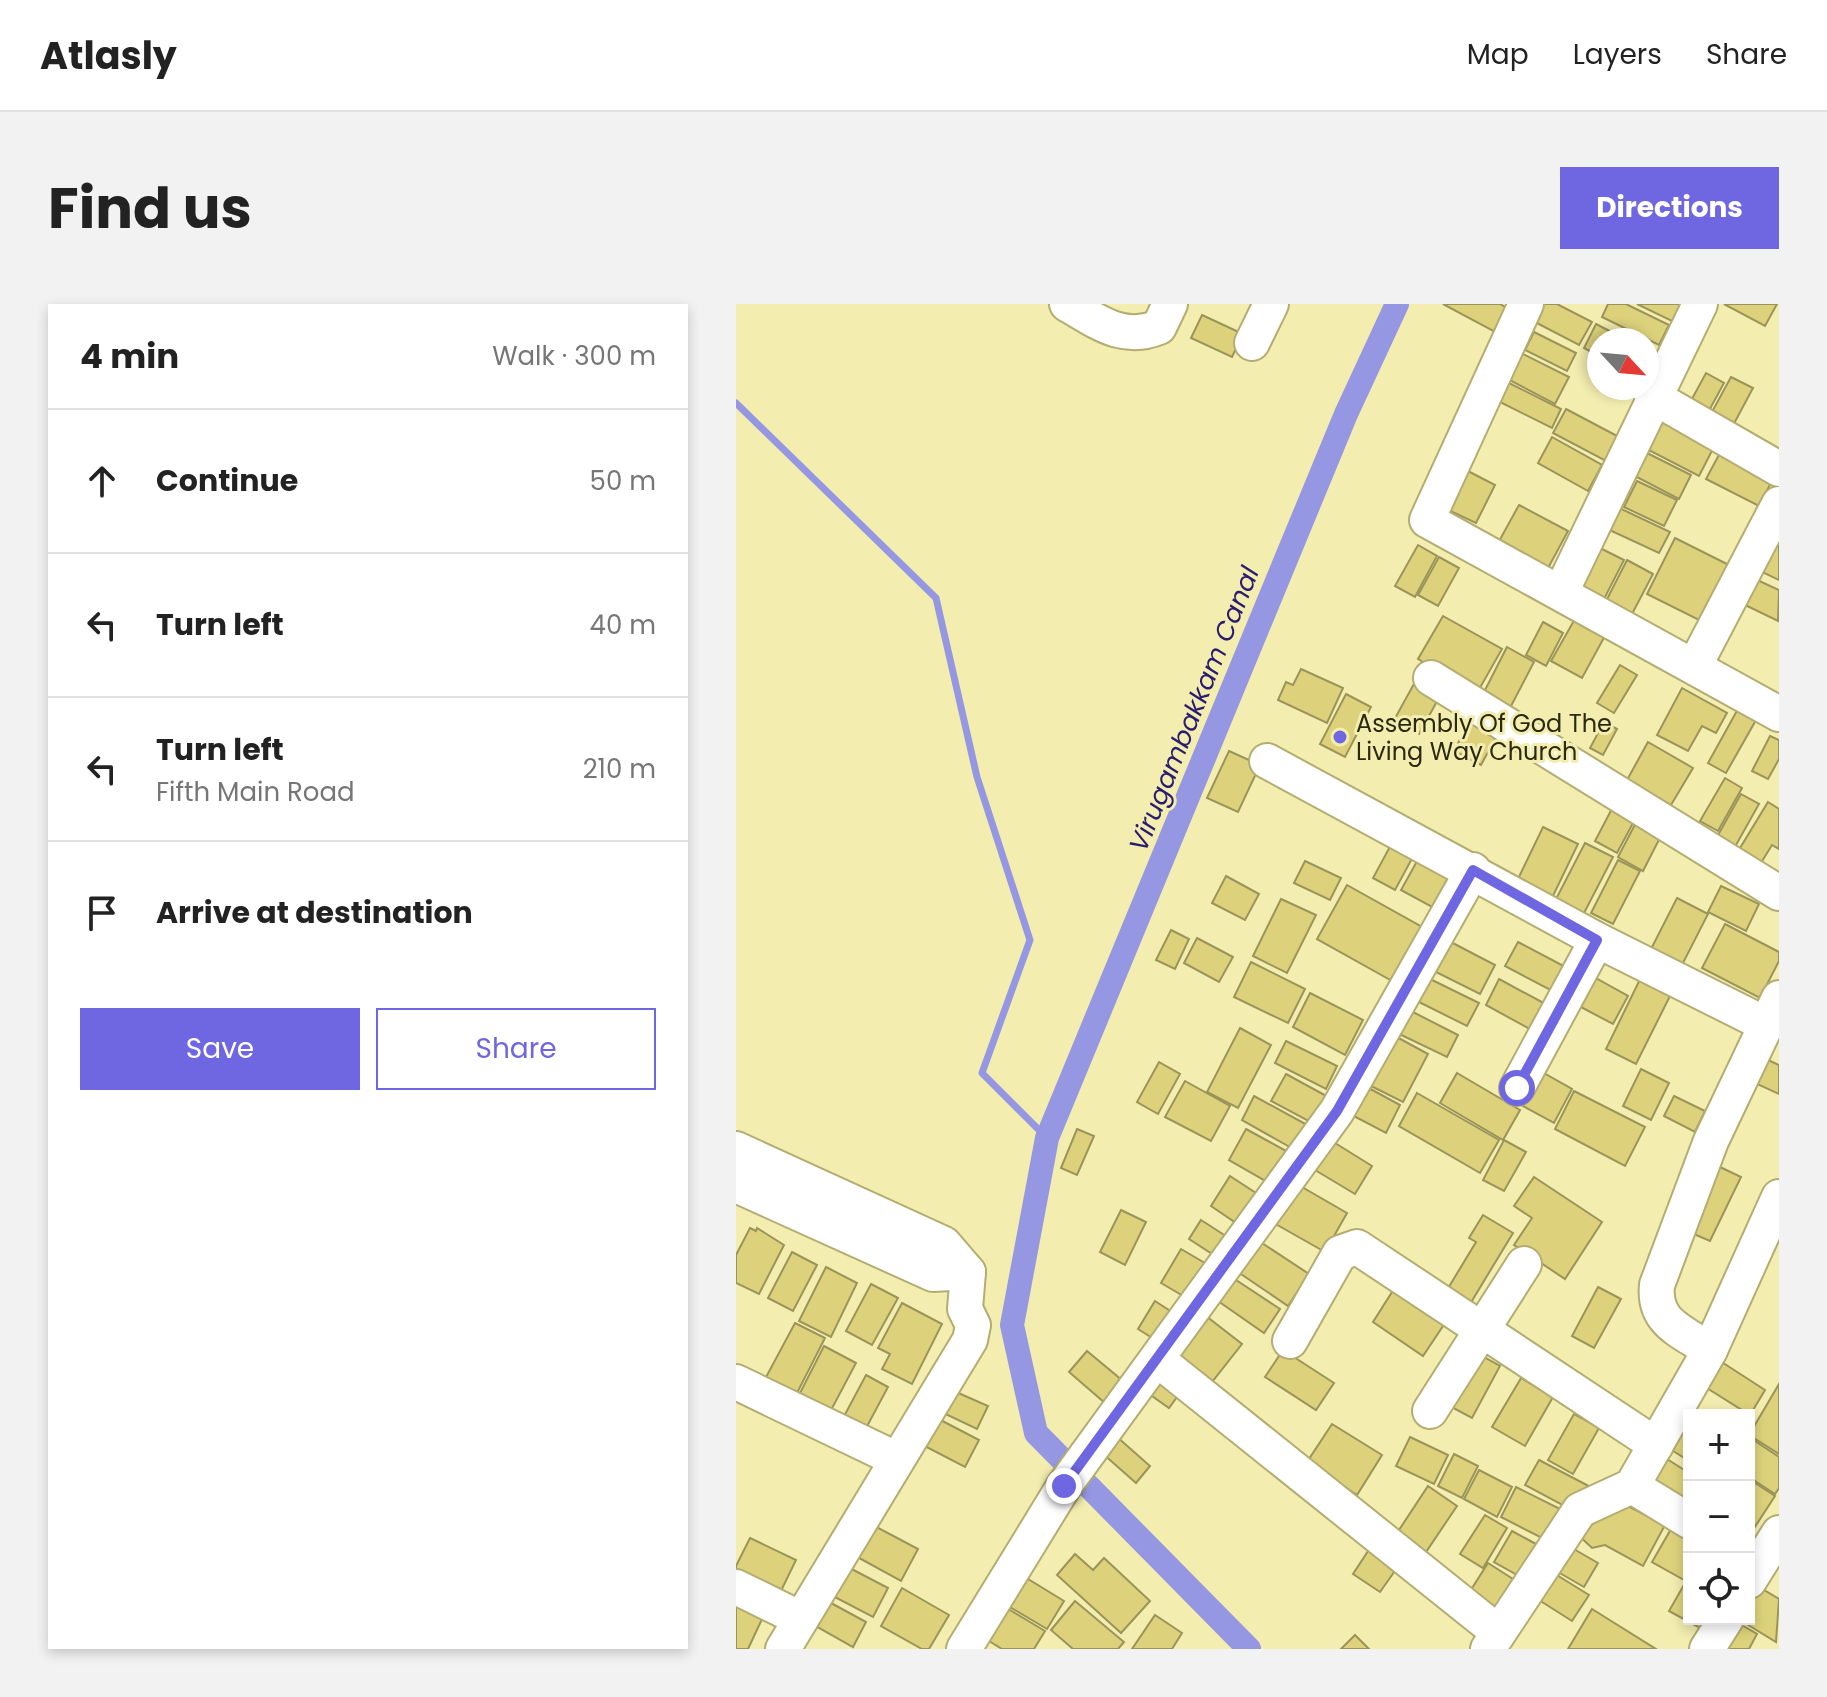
<!DOCTYPE html>
<meta charset="utf-8">
<style>
:root{--surface:#fff;--page:#f2f2f2;--text:#222;--muted:#767676;--line:#e0e0e0;--accent:#6f67e1}
body{margin:0;font-family:Poppins,sans-serif;background:var(--page);color:var(--text)}
.controls{position:absolute;right:24px;bottom:24px;display:grid;overflow:hidden;border-radius:0px;box-shadow:0 4px 12px #0003}
.controls button{width:72px;height:72px;display:grid;place-items:center;padding:0;border:0;border-bottom:2px solid var(--line);background:var(--surface);color:var(--text);font:40px sans-serif}
.compass{position:absolute;left:851px;top:24px;width:72px;height:72px;border-radius:50%;background:var(--surface);box-shadow:0 4px 12px #0003;rotate:116deg}
.stop{position:absolute;width:24px;height:24px;margin:-18px;border:6px solid #6f67e1;border-radius:50%;background:#fff}
.stop.end{background:#6f67e1;border-color:#fff;box-shadow:0 2px 8px #0008}
.list{margin:0;padding:0;list-style:none}
h2{display:flex;justify-content:space-between;align-items:center;height:104px;margin:0;padding:0 32px;font-size:34px}
h2 small{font-size:26px;font-weight:400;color:var(--muted)}
.list li{display:grid;grid-template-columns:52px 1fr auto;gap:24px;align-items:center;box-sizing:border-box;height:144px;padding:0 32px;border-top:2px solid var(--line)}
.list b{display:block;font-size:30px;white-space:nowrap}
.list p{margin:0;font-size:26px;white-space:nowrap;color:var(--muted)}
.list em{font-size:26px;font-style:normal;color:var(--muted)}
.actions{display:flex;gap:16px;padding:24px 32px}
.actions a{flex:1;padding:18px 0;border:2px solid var(--accent);border-radius:0px;text-align:center;font-size:28px;color:var(--accent)}
.actions .main{background:var(--accent);color:#fff}
.icon{flex:none;width:44px;height:44px;fill:none;stroke:currentColor;stroke-width:2;stroke-linecap:round;stroke-linejoin:round}
.map{position:relative;flex:none;width:1043px;height:1345px;overflow:hidden;border-radius:0px}
header{display:flex;align-items:center;gap:48px;box-sizing:border-box;height:112px;padding:0 40px;background:var(--surface);border-bottom:2px solid var(--line)}
header strong{font-size:38px}
nav{display:flex;gap:44px;margin-inline-start:auto;font-size:28px}
.intro{display:flex;align-items:center;justify-content:space-between;box-sizing:border-box;height:192px;padding:0 48px}
h1{margin:0;font-size:56px}
.button{padding:20px 36px;border-radius:0px;background:var(--accent);color:#fff;font-size:28px;font-weight:700}
main{display:flex;gap:48px;padding:0 48px}
aside{flex:1;background:var(--surface);border-radius:0px;box-shadow:0 4px 12px #0003}
.map>svg:first-child{display:block}
.lines{fill:none;stroke-linecap:round;stroke-linejoin:round}
.stream{stroke:#9697e3;stroke-width:7}
.canal{stroke:#9697e3;stroke-width:24}
.building{fill:#ddd27b;stroke:#9b945a;stroke-width:2}
.minor-casing{stroke:#b4ad72;stroke-width:38}
.minor{stroke:#fff;stroke-width:34}
.route{stroke:#6f67e1;stroke-width:10}
.poi-dot{fill:#6f67e1;stroke:#f3edaf;stroke-width:3}
.labels{text-anchor:middle;dominant-baseline:central;stroke-width:6;stroke-linejoin:round;paint-order:stroke}
.poi-label{font-size:24px;fill:#2c2911;stroke:#f3edaf;text-anchor:start}
.water-label{font-size:26px;font-style:italic;fill:#2a1b72;stroke:#f3edaf}
</style>
<header>
<strong>Atlasly</strong>
<nav><a>Map</a><a>Layers</a><a>Share</a></nav>
</header>
<div class="intro"><h1>Find us</h1><a class="button">Directions</a></div>
<main>
<aside>
<h2>4 min<small>Walk · 300 m</small></h2>
<ul class="list">
<li><svg class="icon" aria-label="ahead" viewBox="0 0 24 24"><path d="M12 20V5M6 11l6-6 6 6"/></svg><div><b>Continue</b></div><em>50 m</em></li>
<li><svg class="icon" aria-label="left" viewBox="0 0 24 24"><path d="M17 20v-9H6M10 6l-5 5 5 5"/></svg><div><b>Turn left</b></div><em>40 m</em></li>
<li><svg class="icon" aria-label="left" viewBox="0 0 24 24"><path d="M17 20v-9H6M10 6l-5 5 5 5"/></svg><div><b>Turn left</b><p>Fifth Main Road</p></div><em>210 m</em></li>
<li><svg class="icon" aria-label="arrive" viewBox="0 0 24 24"><path d="M6 21V4h12l-3 4 3 4H6"/></svg><div><b>Arrive at destination</b></div></li>
</ul>
<div class="actions"><a class="main">Save</a><a>Share</a></div>
</aside>
<div class="map">
<svg width="1043" height="1345" viewBox="0 0 1043 1345">
<rect width="100%" height="100%" fill="#f3edaf"/>
<g class="lines">
<path class="stream" d="M0,99L200,294L241,473L294,636L246,769L311,834"/>
<path class="canal" d="M513,1345L300,1129L276,1021L311,834L610,110L661,0"/>
</g>
<g class="building">
<path d="M707,0H764L773,5L761,29Z"/>
<path d="M807,0H821L856,18L843,41L797,17Z"/>
<path d="M872,0H890L933,21L923,41L866,13Z"/>
<path d="M901,0H947L938,18Z"/>
<path d="M988,0H1041L1029,22Z"/>
<path d="M466,11L507,30L496,53L455,34Z"/>
<path d="M860,20L891,36H863V52L848,44Z"/>
<path d="M798,28L840,49L831,67L789,46Z"/>
<path d="M779,46L833,73L819,100L766,72Z"/>
<path d="M970,69L988,79L969,114L951,104Z"/>
<path d="M995,73L1017,84L993,129L971,117Z"/>
<path d="M767,76L825,105L816,124L758,95Z"/>
<path d="M830,105L883,133L870,157L817,129Z"/>
<path d="M923,107L981,137L963,172L905,142Z"/>
<path d="M816,133L866,161L852,187L802,159Z"/>
<path d="M986,145L1038,173L1023,202L970,175Z"/>
<path d="M907,147L955,171L943,195L895,170Z"/>
<path d="M728,165L759,181L740,219L708,204Z"/>
<path d="M901,177L941,196L928,222L888,203Z"/>
<path d="M783,201L832,227L811,266L762,239Z"/>
<path d="M877,201L934,228L923,249L867,223Z"/>
<path d="M1043,232V276L1020,265Z"/>
<path d="M939,234L993,261L965,317L911,290Z"/>
<path d="M682,241L701,252L679,293L659,282Z"/>
<path d="M860,242L888,256L867,297L839,282Z"/>
<path d="M703,253L723,264L702,302L682,291Z"/>
<path d="M891,256L917,270L895,312L869,299Z"/>
<path d="M1019,275L1043,286L1042,317L1007,300Z"/>
<path d="M707,312L766,345L741,389L682,355Z"/>
<path d="M840,313L870,330L846,374L815,357Z"/>
<path d="M807,318L827,329L810,362L790,351Z"/>
<path d="M771,343L798,358L774,404L747,390Z"/>
<path d="M884,361L901,371L878,409L861,399Z"/>
<path d="M565,365L607,384L591,419L542,396L550,378L557,381Z"/>
<path d="M679,378L704,392L683,430L658,416Z"/>
<path d="M946,384L991,409L980,429L966,422L952,447L921,431Z"/>
<path d="M610,390L635,403L609,453L584,440Z"/>
<path d="M1002,405L1020,416L990,469L972,459Z"/>
<path d="M737,410L765,424L745,461L718,447Z"/>
<path d="M868,418L881,425L867,451L854,444Z"/>
<path d="M1034,432L1043,436V455L1032,475L1016,467Z"/>
<path d="M912,438L957,464L935,501L891,476Z"/>
<path d="M493,447L524,461L502,508L471,494Z"/>
<path d="M989,474L1006,484L982,527L964,517Z"/>
<path d="M1005,490L1023,500L995,550L977,540Z"/>
<path d="M881,495L904,506L881,549L859,537Z"/>
<path d="M1032,498L1043,505V545L1036,541L1020,567L998,554Z"/>
<path d="M905,509L930,522L907,567L882,553Z"/>
<path d="M807,523L842,540L816,594L781,577Z"/>
<path d="M657,537L679,549L659,586L637,574Z"/>
<path d="M849,539L877,553L847,611L819,597Z"/>
<path d="M685,550L716,567L696,603L665,586Z"/>
<path d="M882,556L904,567L877,620L855,609Z"/>
<path d="M569,557L605,574L594,596L558,579Z"/>
<path d="M490,572L523,590L509,616L476,599Z"/>
<path d="M611,581L695,628L665,682L581,635Z"/>
<path d="M985,582L1023,600L1010,627L972,608Z"/>
<path d="M941,594L972,610L946,661L915,645Z"/>
<path d="M545,595L580,611L551,669L517,652Z"/>
<path d="M989,620L1043,648V657L1024,694L966,664Z"/>
<path d="M435,626L453,635L439,665L420,656Z"/>
<path d="M461,634L497,653L483,678L448,659Z"/>
<path d="M711,636L759,661L744,690L696,666Z"/>
<path d="M782,638L837,667L824,691L769,662Z"/>
<path d="M515,658L569,685L552,719L498,693Z"/>
<path d="M909,665L940,680L900,760L870,745Z"/>
<path d="M690,673L743,699L731,722L679,696Z"/>
<path d="M858,673L892,692L877,720L843,702Z"/>
<path d="M763,675L815,703L801,729L750,701Z"/>
<path d="M574,689L627,716L609,751L557,723Z"/>
<path d="M669,704L722,731L711,753L657,727Z"/>
<path d="M504,724L535,741L502,804L471,788Z"/>
<path d="M657,731L692,750L667,798L631,780Z"/>
<path d="M550,737L601,762L590,785L539,759Z"/>
<path d="M1030,755L1043,761V790L1019,779Z"/>
<path d="M423,758L444,770L422,810L401,798Z"/>
<path d="M905,765L933,779L915,816L887,802Z"/>
<path d="M806,768L836,785L818,819L787,802Z"/>
<path d="M721,769L784,806L767,836L704,799Z"/>
<path d="M550,770L594,794L580,821L535,797Z"/>
<path d="M449,777L494,802L475,837L429,813Z"/>
<path d="M629,782L664,801L650,829L614,810Z"/>
<path d="M838,787L909,823L889,862L819,825Z"/>
<path d="M681,789L763,836L744,869L663,822Z"/>
<path d="M518,792L573,822L559,846L506,816Z"/>
<path d="M938,792L969,807L959,828L928,812Z"/>
<path d="M341,825L358,832L341,871L325,864Z"/>
<path d="M510,825L552,848L535,880L493,856Z"/>
<path d="M591,834L636,862L619,890L574,863Z"/>
<path d="M768,836L790,848L768,887L747,876Z"/>
<path d="M984,863L1005,873L974,937L953,928Z"/>
<path d="M494,872L526,893L506,923L475,902Z"/>
<path d="M798,873L866,918L829,975L778,941L796,914L778,902Z"/>
<path d="M559,879L611,909L589,948L536,918Z"/>
<path d="M385,906L410,918L389,961L364,948Z"/>
<path d="M747,911L777,929L731,1005L708,991L740,938L733,934Z"/>
<path d="M465,916L496,936L484,955L453,935Z"/>
<path d="M14,924L20,927L21,924L48,941L23,990L0,979V951Z"/>
<path d="M523,937L573,970L552,1002L502,968Z"/>
<path d="M445,945L474,962L454,996L425,979Z"/>
<path d="M56,948L81,961L57,1007L32,994Z"/>
<path d="M90,963L121,979L95,1033L63,1017Z"/>
<path d="M497,974L544,1005L528,1029L482,997Z"/>
<path d="M135,980L162,994L136,1041L110,1027Z"/>
<path d="M862,983L885,995L858,1044L836,1032Z"/>
<path d="M658,985L709,1019L687,1052L637,1018Z"/>
<path d="M419,997L442,1012L424,1039L402,1025Z"/>
<path d="M166,999L206,1020L176,1080L146,1065L154,1050L142,1044Z"/>
<path d="M470,1012L506,1040L472,1083L436,1054Z"/>
<path d="M59,1019L89,1034L60,1091L29,1075Z"/>
<path d="M88,1042L120,1059L93,1110L62,1093Z"/>
<path d="M547,1046L598,1079L580,1106L529,1073Z"/>
<path d="M351,1047L387,1077L369,1099L333,1068Z"/>
<path d="M737,1047L764,1062L736,1114L708,1099Z"/>
<path d="M981,1055L1029,1086L1014,1111L966,1081Z"/>
<path d="M422,1069L446,1086L433,1104L409,1087Z"/>
<path d="M130,1071L152,1083L128,1128L106,1116Z"/>
<path d="M785,1074L817,1093L789,1142L756,1123Z"/>
<path d="M1043,1080V1150L1013,1131Z"/>
<path d="M211,1084L252,1102L241,1125L201,1106Z"/>
<path d="M193,1110L243,1136L229,1163L179,1137Z"/>
<path d="M838,1110L863,1124L837,1170L812,1156Z"/>
<path d="M596,1120L646,1151L621,1191L571,1158Z"/>
<path d="M945,1125L953,1130V1157L934,1145Z"/>
<path d="M380,1132L414,1162L400,1179L366,1149Z"/>
<path d="M674,1133L712,1151L698,1180L660,1162Z"/>
<path d="M1013,1133L1043,1153V1184L1039,1190L1013,1173Z"/>
<path d="M920,1148L953,1169V1198L907,1168Z"/>
<path d="M718,1150L742,1162L726,1194L702,1182Z"/>
<path d="M803,1156L866,1189L832,1204L789,1181Z"/>
<path d="M743,1166L776,1183L761,1213L728,1195Z"/>
<path d="M1013,1175L1039,1192L1013,1232Z"/>
<path d="M692,1182L721,1202L690,1248L661,1229Z"/>
<path d="M780,1183L826,1206L810,1236L765,1213Z"/>
<path d="M888,1200L929,1221L907,1262L869,1241L856,1244L839,1228Z"/>
<path d="M749,1211L771,1224L747,1264L724,1250Z"/>
<path d="M131,1218L182,1245L165,1277L114,1249Z"/>
<path d="M935,1225L953,1236V1267L948,1276L916,1258Z"/>
<path d="M776,1227L800,1240L783,1272L758,1258Z"/>
<path d="M14,1234L60,1256L43,1291L0,1270V1262Z"/>
<path d="M640,1235L668,1254L644,1288L617,1270Z"/>
<path d="M829,1240L862,1259L848,1283L815,1264Z"/>
<path d="M339,1250L357,1266L368,1254L414,1297L385,1329L321,1271Z"/>
<path d="M752,1259L777,1275L758,1305L733,1289Z"/>
<path d="M108,1261L152,1284L137,1313L93,1290Z"/>
<path d="M811,1265L853,1291L836,1317L795,1291Z"/>
<path d="M279,1267L328,1297L311,1325L262,1296Z"/>
<path d="M953,1272V1315H969L964,1324L933,1307Z"/>
<path d="M1023,1283L1043,1295L1040,1338L1004,1316L1013,1315V1301Z"/>
<path d="M166,1284L213,1311L193,1345H186L145,1322Z"/>
<path d="M84,1293L130,1318L117,1343L71,1317Z"/>
<path d="M259,1297L309,1327L298,1345H266L240,1329Z"/>
<path d="M339,1297L388,1338L382,1345H337L315,1326Z"/>
<path d="M0,1300L27,1313L12,1345H0Z"/>
<path d="M856,1305L920,1345H832Z"/>
<path d="M419,1311L446,1329L436,1345H396Z"/>
<path d="M1004,1320L1021,1330L1013,1345H990Z"/>
<path d="M619,1331L633,1345H605Z"/>
</g>
<g class="lines">
<defs>
<g id="minor">
<path d="M331,0C362,18 387,38 423,23L434,0"/>
<path d="M790,0L691,216L1043,410"/>
<path d="M516,39L535,0"/>
<path d="M916,92L1043,165"/>
<path d="M825,288L964,0"/>
<path d="M959,361L1043,200"/>
<path d="M695,374L1043,589"/>
<path d="M531,457L861,636L1029,720"/>
<path d="M781,784L861,636"/>
<path d="M0,845L208,940L232,968L229,1005L237,1021L234,1036L47,1345"/>
<path d="M0,881L197,970L232,968"/>
<path d="M554,1037L604,949L621,943L920,1141"/>
<path d="M974,1046C946,1027 917,1019 921,981L975,837L1043,694"/>
<path d="M422,1056L762,1328"/>
<path d="M0,1078L160,1155"/>
<path d="M694,1107L788,960"/>
<path d="M896,1182L953,1217"/>
<path d="M1013,1277L1043,1229"/>
<path d="M0,1283L65,1315"/>
<path d="M228,1345L328,1182L601,807L737,566"/>
<path d="M752,1345L844,1206L896,1182L974,1046L1043,893"/>
<path d="M971,1345L990,1315"/>
</g>
</defs>
<use href="#minor" class="minor-casing"/>
<use href="#minor" class="minor"/>
</g>
<g class="lines">
<path class="route" d="M328,1182L601,807L737,566L861,636L781,784"/>
</g>
<circle class="poi-dot" cx="604" cy="433" r="8"/>
<g class="labels">
<g class="poi-label">
<text x="620" y="419">Assembly Of God The<tspan x="620" dy="28">Living Way Church</tspan></text>
</g>
<g class="water-label">
<text transform="translate(458 405) rotate(-68)">Virugambakkam Canal</text>
</g>
</g>
</svg>
<div class="controls">
<button>+</button>
<button>−</button>
<button><svg class="icon" aria-label="locate" viewBox="0 0 24 24"><circle cx="12" cy="12" r="6"/><path d="M12 2v4M12 18v4M2 12h4M18 12h4"/></svg></button>
</div>
<svg class="compass" viewBox="-18 -18 36 36"><path d="M0-13l5 13h-10z" fill="#e53935"/><path d="M0 13l5-13h-10z" fill="#767676"/></svg>
<div class="stop" style="left:781px;top:784px"></div>
<div class="stop end" style="left:328px;top:1182px"></div>
</div>
</main>
